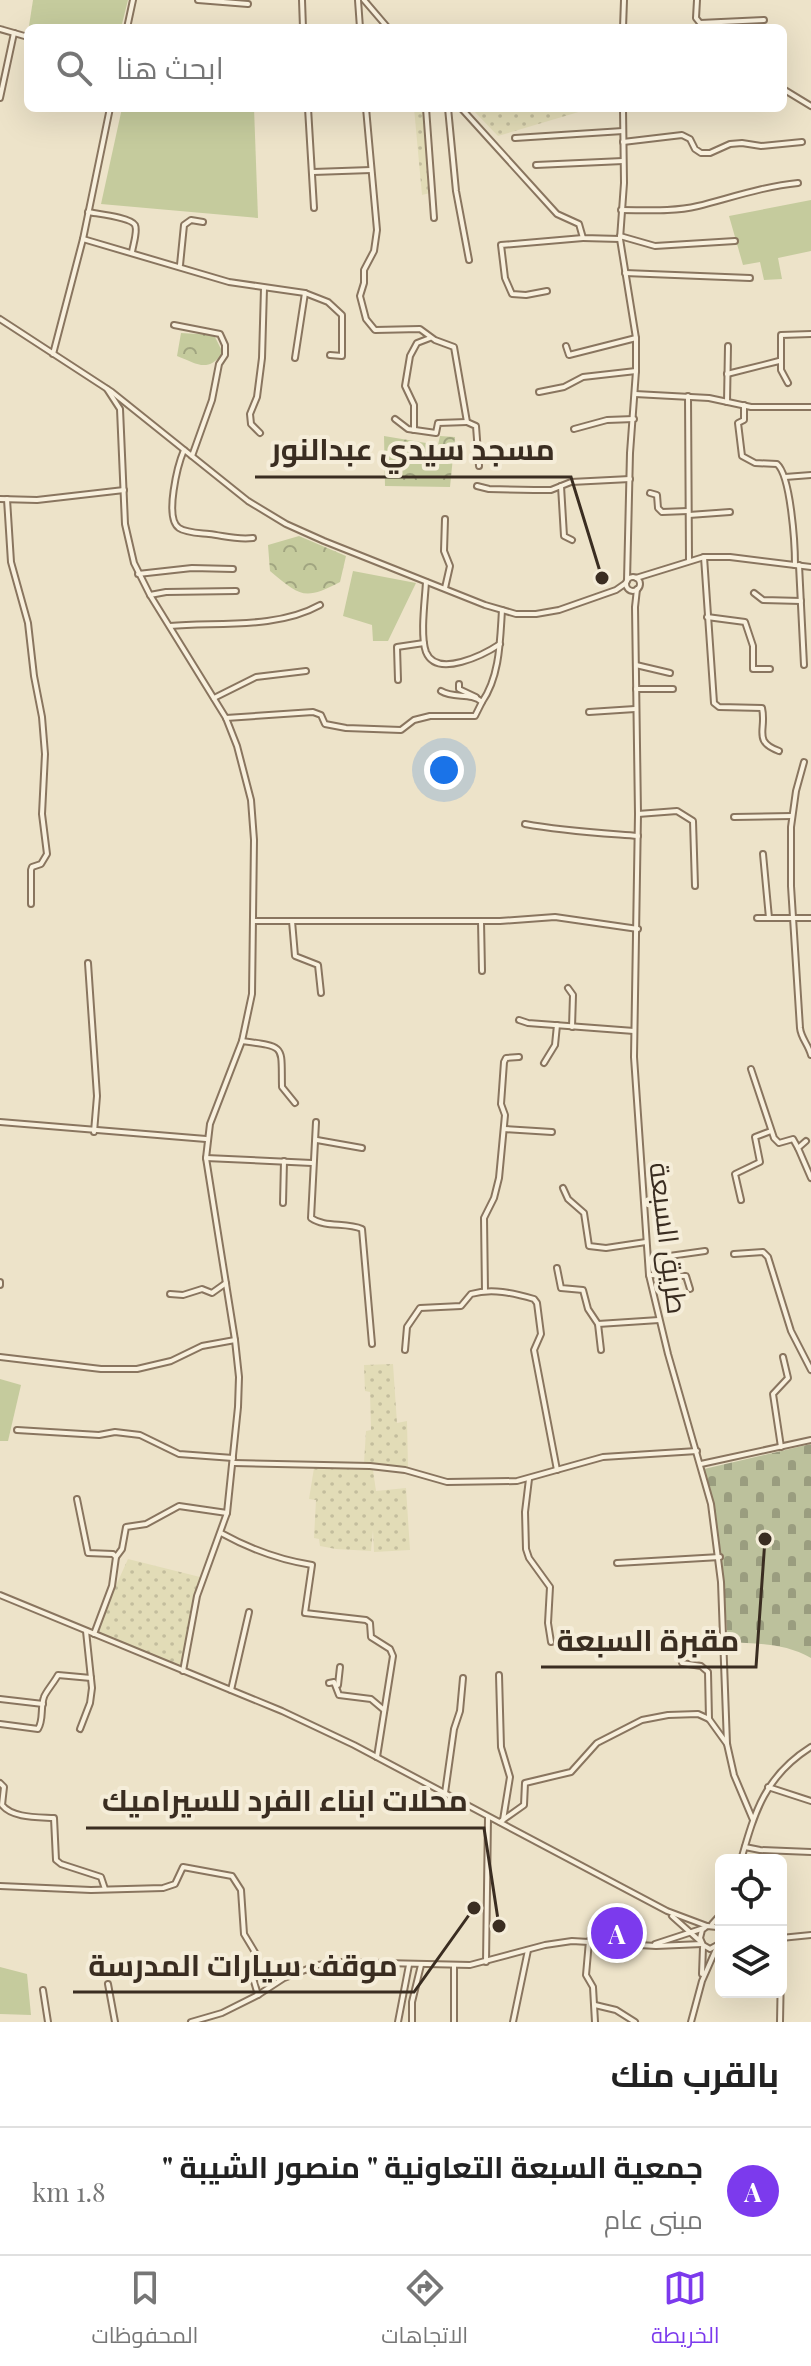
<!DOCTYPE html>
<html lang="ar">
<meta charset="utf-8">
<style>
:root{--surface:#fff;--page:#f6f6f6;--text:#222;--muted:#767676;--line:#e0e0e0;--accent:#7c3aed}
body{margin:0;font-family:"Playfair Display",Cairo,serif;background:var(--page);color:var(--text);direction:rtl}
.controls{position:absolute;right:24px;bottom:24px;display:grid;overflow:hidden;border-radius:12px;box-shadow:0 8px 32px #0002}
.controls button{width:72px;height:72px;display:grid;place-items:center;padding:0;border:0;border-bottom:2px solid var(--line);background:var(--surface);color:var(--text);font:40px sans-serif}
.you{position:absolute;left:444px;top:770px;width:28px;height:28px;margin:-20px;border:6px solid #fff;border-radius:50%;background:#1a73e8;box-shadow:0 0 0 12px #1a73e833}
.badge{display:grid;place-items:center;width:52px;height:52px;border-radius:50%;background:var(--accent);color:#fff;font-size:26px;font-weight:700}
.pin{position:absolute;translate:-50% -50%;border:4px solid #fff;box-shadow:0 2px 8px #0006}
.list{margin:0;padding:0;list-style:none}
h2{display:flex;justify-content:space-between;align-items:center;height:104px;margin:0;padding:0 32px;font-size:34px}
h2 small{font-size:26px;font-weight:400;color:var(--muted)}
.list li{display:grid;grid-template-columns:52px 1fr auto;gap:24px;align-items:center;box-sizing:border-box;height:128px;padding:0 32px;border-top:2px solid var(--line)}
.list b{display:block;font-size:30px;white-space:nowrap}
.list p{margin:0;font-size:26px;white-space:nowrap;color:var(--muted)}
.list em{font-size:26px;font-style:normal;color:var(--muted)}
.icon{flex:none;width:44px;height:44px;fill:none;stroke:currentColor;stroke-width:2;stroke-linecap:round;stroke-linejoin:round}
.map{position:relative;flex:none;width:811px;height:2022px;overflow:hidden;direction:ltr}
.search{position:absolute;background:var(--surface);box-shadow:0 8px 32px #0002;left:24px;right:24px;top:24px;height:88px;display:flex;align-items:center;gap:20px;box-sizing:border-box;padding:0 28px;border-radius:12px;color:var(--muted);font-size:30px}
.sheet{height:232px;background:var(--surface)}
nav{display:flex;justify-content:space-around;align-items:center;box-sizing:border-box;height:112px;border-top:2px solid var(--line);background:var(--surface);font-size:22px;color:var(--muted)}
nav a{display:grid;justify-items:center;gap:4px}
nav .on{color:var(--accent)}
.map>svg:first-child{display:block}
.farmland{fill:url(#farmland-dots)}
.grass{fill:#c5cb9d}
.forest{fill:url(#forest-crowns)}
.cemetery{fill:url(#cemetery-stones)}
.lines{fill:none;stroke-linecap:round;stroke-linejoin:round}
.minor-casing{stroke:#89755f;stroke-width:8}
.tertiary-casing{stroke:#89755f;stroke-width:8}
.minor{stroke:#f8f0dd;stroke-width:4}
.tertiary{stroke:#f8f0dd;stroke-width:4}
.labels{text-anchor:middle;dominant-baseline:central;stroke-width:8;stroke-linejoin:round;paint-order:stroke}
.street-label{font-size:28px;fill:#3a2d21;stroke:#f5edd9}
.leader{fill:none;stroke:#3a2d21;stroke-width:3}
.callout-dot{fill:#3a2d21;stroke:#f5edd9;stroke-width:3}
.callout-label{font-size:30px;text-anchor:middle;font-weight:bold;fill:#3a2d21;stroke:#f5edd9;stroke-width:8;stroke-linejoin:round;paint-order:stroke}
</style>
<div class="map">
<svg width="811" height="2022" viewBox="0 0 811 2022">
<defs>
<pattern id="farmland-dots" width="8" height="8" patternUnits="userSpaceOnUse" patternTransform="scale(2)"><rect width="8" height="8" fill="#e2dcb7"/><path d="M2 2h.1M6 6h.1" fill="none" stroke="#c3bd9d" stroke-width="1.8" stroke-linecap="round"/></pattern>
<pattern id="forest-crowns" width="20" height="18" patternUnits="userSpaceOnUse" patternTransform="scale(2)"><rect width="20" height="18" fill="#c5cb9d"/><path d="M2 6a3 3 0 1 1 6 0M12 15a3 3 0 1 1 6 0" fill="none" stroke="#a1a580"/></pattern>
<pattern id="cemetery-stones" width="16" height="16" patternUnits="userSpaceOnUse" patternTransform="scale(2)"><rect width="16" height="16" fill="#bcc19c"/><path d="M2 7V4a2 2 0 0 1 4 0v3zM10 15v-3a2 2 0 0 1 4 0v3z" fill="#9a9d7f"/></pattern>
</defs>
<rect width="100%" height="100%" fill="#ede3c9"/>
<g class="farmland">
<path d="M414,108H424L430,193L422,195Z"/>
<path d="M471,108H592L498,136Z"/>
<path d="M393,1364L397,1423L407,1421L408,1469L364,1463L366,1431L371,1430L370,1392L365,1391L364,1365Z"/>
<path d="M314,1468L373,1470L376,1491L406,1488L410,1550L374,1552L373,1530L371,1551L336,1549L320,1546L319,1539L314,1538L316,1500L309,1499Z"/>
<path d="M128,1559L204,1578L192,1617L183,1671L94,1634Z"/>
</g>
<g class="grass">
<path d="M33,0H128L121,28H37L29,26Z"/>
<path d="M122,108H254L258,218L101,204Z"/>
<path d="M811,200V251L778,258L782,279L764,280L760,262L743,265L729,216Z"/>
<path d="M353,571L416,583L388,641H373L372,625L343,616Z"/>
<path d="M0,1379L21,1385L8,1441H0Z"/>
<path d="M0,1967L27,1974L31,2015L0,2014Z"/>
</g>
<g class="forest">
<path d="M181,333L214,335L223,353C207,373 198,364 177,356Z"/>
<path d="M384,436L438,445L440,436L455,437L450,487L385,486Z"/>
<path d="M299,536L346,556L340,582C304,601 300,596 270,571L268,545Z"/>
</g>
<path class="cemetery" d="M811,1444V1658C784,1643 759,1644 728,1642L721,1554L704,1469Z"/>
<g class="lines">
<defs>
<g id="minor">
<path d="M198,0L248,4"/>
<path d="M302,0L303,28"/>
<path d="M358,0L360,28"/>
<path d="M364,0L388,28"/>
<path d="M697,0L696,18L700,23L764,20"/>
<path d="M127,28L133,0"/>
<path d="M0,29L28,37"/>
<path d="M783,89L811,106"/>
<path d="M0,98L14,33"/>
<path d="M308,108L314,208"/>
<path d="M366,108L377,230L374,251L364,270V283L360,296L366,319L375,330L420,329L435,340L454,347L467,422L476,426L479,466"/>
<path d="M426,108L434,218"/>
<path d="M448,108L456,191L469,260"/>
<path d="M461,108L557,214L579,224L583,238L620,239"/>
<path d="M515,138L623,131"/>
<path d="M623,142L682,135L690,139L695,149L701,153H710L730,144L742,143L761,146L802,142"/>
<path d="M536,165L623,161"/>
<path d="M313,172L371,170"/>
<path d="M621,210C646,210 673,212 698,206C730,198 765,186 798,183"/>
<path d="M88,212C98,214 130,217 135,225C138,231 133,245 132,252"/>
<path d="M620,236L655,246L735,241"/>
<path d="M83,239L229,282L305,293L328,302L342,315V356L330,355"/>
<path d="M180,265L184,225L191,220L203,222"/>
<path d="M625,273L750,278"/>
<path d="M547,291L526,295L512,294L505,278L501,245L583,238"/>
<path d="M174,325L220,334L225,345V355L219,364L212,400L192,456"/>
<path d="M566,346L569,355L636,338"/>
<path d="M53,354L83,239L110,108"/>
<path d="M295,358L305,293"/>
<path d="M727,374L779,361"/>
<path d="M788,383L781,370V335L811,334"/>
<path d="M539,392L564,387L583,377L636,371"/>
<path d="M635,394L709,398L751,407H811"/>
<path d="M688,396L689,560"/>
<path d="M727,402L728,346"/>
<path d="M744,405V420L738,423L742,456L755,463L777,464C791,476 795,545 795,565"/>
<path d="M395,419L408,429L436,433L438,423L467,422"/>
<path d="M574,429L607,420L634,419"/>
<path d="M414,430V405L405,386L410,356L417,343L430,338"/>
<path d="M260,433L251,424L250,414L257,397L262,358L264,288"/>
<path d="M184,450C178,464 164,518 179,528C186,533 200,533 209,534C225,536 237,540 253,538"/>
<path d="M785,477L811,475"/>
<path d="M477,486L489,489L534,490H551L571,482L630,479"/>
<path d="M561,486L564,536L572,540"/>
<path d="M650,493L657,495L658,508L662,512L688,511"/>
<path d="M0,499L37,500L124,490"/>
<path d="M7,499L11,562L28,623L34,676L42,717L45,754L42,814L47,854L41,864L32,867L31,870V904"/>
<path d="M689,515L730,512"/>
<path d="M445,519L444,551L450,566L445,588"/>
<path d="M704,557L714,703L719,707L762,708C767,730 752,741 779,751"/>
<path d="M799,565L804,665"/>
<path d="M138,574L192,568L233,569"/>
<path d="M426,582C425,600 420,636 426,652C437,679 485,654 500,644"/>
<path d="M754,593L763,600L801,601"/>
<path d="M150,595L166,592L236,591"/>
<path d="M707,617L745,622L753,646V669H770"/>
<path d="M170,626C218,622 277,629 320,605"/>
<path d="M636,665L670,673"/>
<path d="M398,680L397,647L424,643"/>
<path d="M459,684V689L476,697"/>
<path d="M636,689H673"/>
<path d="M441,691C454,699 471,692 482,702C500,676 500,641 502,610"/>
<path d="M214,698L256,677L306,671"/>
<path d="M589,712L635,709"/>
<path d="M226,718L313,712L321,715L325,724L346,728L401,730L414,720L430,716H475L482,702"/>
<path d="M804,762L796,791L791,827V886L800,1028C801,1038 808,1044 811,1055"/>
<path d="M638,814L677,811L693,821L695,886"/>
<path d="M734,817L792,816"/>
<path d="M525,824C562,831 600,833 638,836"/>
<path d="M763,854L769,918"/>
<path d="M757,918H811"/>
<path d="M253,921H500L555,917L638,929"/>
<path d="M292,921L295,956L318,965L321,993"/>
<path d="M481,921L482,971"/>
<path d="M88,963L97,1096L94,1132"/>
<path d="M568,988L573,995L572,1027"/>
<path d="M519,1020L528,1023L634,1031"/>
<path d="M242,1041C287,1047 281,1045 282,1087L295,1103"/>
<path d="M544,1063L555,1045L557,1025"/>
<path d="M751,1069L774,1138L779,1143L793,1139L798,1148"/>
<path d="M316,1122L311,1218C325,1228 346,1222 362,1229L372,1344"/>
<path d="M504,1129L552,1132"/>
<path d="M317,1140L362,1148"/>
<path d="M806,1141L798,1148L811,1178"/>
<path d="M206,1158L312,1163"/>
<path d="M563,1188L568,1199L584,1213L589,1246L606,1248L646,1242"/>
<path d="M741,1200L735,1174L760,1162L755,1137L771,1131"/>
<path d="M283,1203L284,1161"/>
<path d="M734,1254L763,1252L768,1257L791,1331L811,1370"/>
<path d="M648,1259L705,1251"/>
<path d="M557,1268L561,1288L583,1290L588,1309L598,1324"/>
<path d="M649,1275L686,1276L690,1289"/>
<path d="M0,1285V1282"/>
<path d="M485,1291L484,1218L494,1198L499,1178L505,1115L501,1104L504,1062L506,1058L519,1057"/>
<path d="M170,1294L183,1295L202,1289L212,1293L226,1283"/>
<path d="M405,1350L407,1327L420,1308L461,1306L471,1294C492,1288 513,1293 534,1299L537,1303L541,1334L534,1350L557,1470"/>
<path d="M601,1350L598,1324L659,1320"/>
<path d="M0,1357L101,1369H137L171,1361L202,1346L235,1340"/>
<path d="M17,1430L99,1435L115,1432L140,1435L179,1454L233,1458"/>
<path d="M781,1447L773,1394L788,1378L783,1357"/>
<path d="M234,1463L370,1466L405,1470L447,1482L517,1481L603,1457L697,1451"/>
<path d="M701,1464L811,1440"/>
<path d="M529,1479L525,1512L526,1549L529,1558L550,1587L548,1623L551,1642"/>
<path d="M77,1499L88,1553L113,1554L116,1557L112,1586L94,1634"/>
<path d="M221,1533C250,1549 280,1560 312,1565L305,1613L366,1620L370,1623L371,1637L390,1649L393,1656L377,1757"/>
<path d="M116,1557L122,1549L126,1527L146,1524L179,1506L227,1513"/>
<path d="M617,1563L720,1557"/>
<path d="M666,1641L678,1645L682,1663L701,1666L708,1672L709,1719"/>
<path d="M499,1675L501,1747L510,1777L503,1820"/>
<path d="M329,1683L334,1682L339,1695L371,1699L384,1710"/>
<path d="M338,1685L340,1667"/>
<path d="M231,1690L249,1612"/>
<path d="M0,1699L43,1704"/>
<path d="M0,1724L38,1729C44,1719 40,1708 44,1697C45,1693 55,1681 58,1675L91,1678"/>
<path d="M80,1729L90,1703L92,1688L86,1631"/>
<path d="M0,1783L4,1787L2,1805C12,1818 37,1817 54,1818L56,1860L61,1864L101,1877L105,1889"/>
<path d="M768,1787L811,1801"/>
<path d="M445,1793L454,1729L460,1711L463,1678"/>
<path d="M500,1822L524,1805L525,1783L571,1772L597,1743L642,1720L668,1715L698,1714L709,1719L727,1744"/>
<path d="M745,1847L760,1850L811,1852"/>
<path d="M0,1886L91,1890L163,1888L175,1884L183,1867L232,1876L241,1890L244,1934L256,1954L253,1978L258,1995"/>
<path d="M589,1941L586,1975L593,1987L595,2022"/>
<path d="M486,1962L488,1817"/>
<path d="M454,1966V2022"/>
<path d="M108,1984L115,2022"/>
<path d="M43,1990L48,2022"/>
<path d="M595,2005L616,2010L635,2022"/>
<path d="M398,2022L409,1965"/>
<path d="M412,2022V2002L421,1965"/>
<path d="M513,2022L528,1950"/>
<path d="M780,2022L781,1969"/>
</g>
<g id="tertiary">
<path d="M623,28L624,0"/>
<path d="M623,108L624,183L620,239L636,338V371L630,453L627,581"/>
<path d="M0,319L112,392L248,501L286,524L324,541L485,605L516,614H536L559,610L616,590L626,583"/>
<path d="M107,389L120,409L125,524L134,563L150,595L226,718L237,746L251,800L254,840L252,994L242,1041L210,1124L206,1158L235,1340L239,1377L238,1407L227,1513L197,1596L183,1671"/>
<circle cx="633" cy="584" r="7"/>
<path d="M636,578L704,557H730L811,567"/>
<path d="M637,589L635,607L638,814L634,1057L649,1275L668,1354L711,1504L721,1582L727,1744L734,1775L753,1820"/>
<path d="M0,1122L206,1139"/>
<path d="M0,1595L282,1711L354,1745L667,1911L707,1926"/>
<path d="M741,1860C755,1811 765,1776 811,1747"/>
<path d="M672,1916L701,1942"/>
<path d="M712,1924L721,1914"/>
<path d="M721,1932L717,1927L707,1926L702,1930L700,1938L703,1945L710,1949L721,1943"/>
<path d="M781,1938L811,1935"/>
<path d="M655,1944L704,1928"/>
<path d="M702,1974L703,1947"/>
<path d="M191,2022L222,2013L258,1995L284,1978L318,1965L340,1962L470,1965L545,1945L572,1941L656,1946L702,1944"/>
<path d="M691,2022L702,1981L717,1947"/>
</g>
</defs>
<use href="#minor" class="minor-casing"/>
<use href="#tertiary" class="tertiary-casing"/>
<use href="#minor" class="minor"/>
<use href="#tertiary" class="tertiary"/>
</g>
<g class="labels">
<g class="street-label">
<text transform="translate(670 1238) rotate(83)">طريق السبعة</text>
</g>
</g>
<path class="leader" d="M602 578L571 477H255M765 1539L756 1667H541M499 1926L484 1828H86M474 1908L414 1992H73"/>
<g class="callout-dot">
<circle cx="602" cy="578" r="8"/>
<circle cx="765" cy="1539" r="8"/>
<circle cx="499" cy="1926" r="8"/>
<circle cx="474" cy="1908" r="8"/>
</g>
<g class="callout-label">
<text x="413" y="460">مسجد سيدي عبدالنور</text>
<text x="648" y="1651">مقبرة السبعة</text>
<text x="285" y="1811">محلات ابناء الفرد للسيراميك</text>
<text x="243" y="1976">موقف سيارات المدرسة</text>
</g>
</svg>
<div class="controls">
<button><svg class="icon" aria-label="locate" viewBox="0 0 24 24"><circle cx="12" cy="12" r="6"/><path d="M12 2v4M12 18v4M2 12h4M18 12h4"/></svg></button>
<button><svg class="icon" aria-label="layers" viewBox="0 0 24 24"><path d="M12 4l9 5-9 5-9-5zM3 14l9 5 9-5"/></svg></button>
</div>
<div class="you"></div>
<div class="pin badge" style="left:617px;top:1933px">A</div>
<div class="search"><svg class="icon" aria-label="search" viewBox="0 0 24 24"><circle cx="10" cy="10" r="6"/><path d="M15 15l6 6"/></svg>ابحث هنا</div>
</div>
<section class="sheet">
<h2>بالقرب منك<small></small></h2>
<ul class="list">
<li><span class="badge">A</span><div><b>جمعية السبعة التعاونية &quot; منصور الشيبة &quot;</b><p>مبنى عام</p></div><em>1.8 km</em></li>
</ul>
</section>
<nav>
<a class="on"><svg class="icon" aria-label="map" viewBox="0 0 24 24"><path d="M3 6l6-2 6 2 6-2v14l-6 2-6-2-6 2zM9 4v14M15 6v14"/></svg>الخريطة</a>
<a><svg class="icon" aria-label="directions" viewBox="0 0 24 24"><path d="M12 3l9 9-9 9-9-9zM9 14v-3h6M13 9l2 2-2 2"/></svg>الاتجاهات</a>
<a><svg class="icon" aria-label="saved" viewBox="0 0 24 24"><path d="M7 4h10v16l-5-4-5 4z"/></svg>المحفوظات</a>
</nav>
